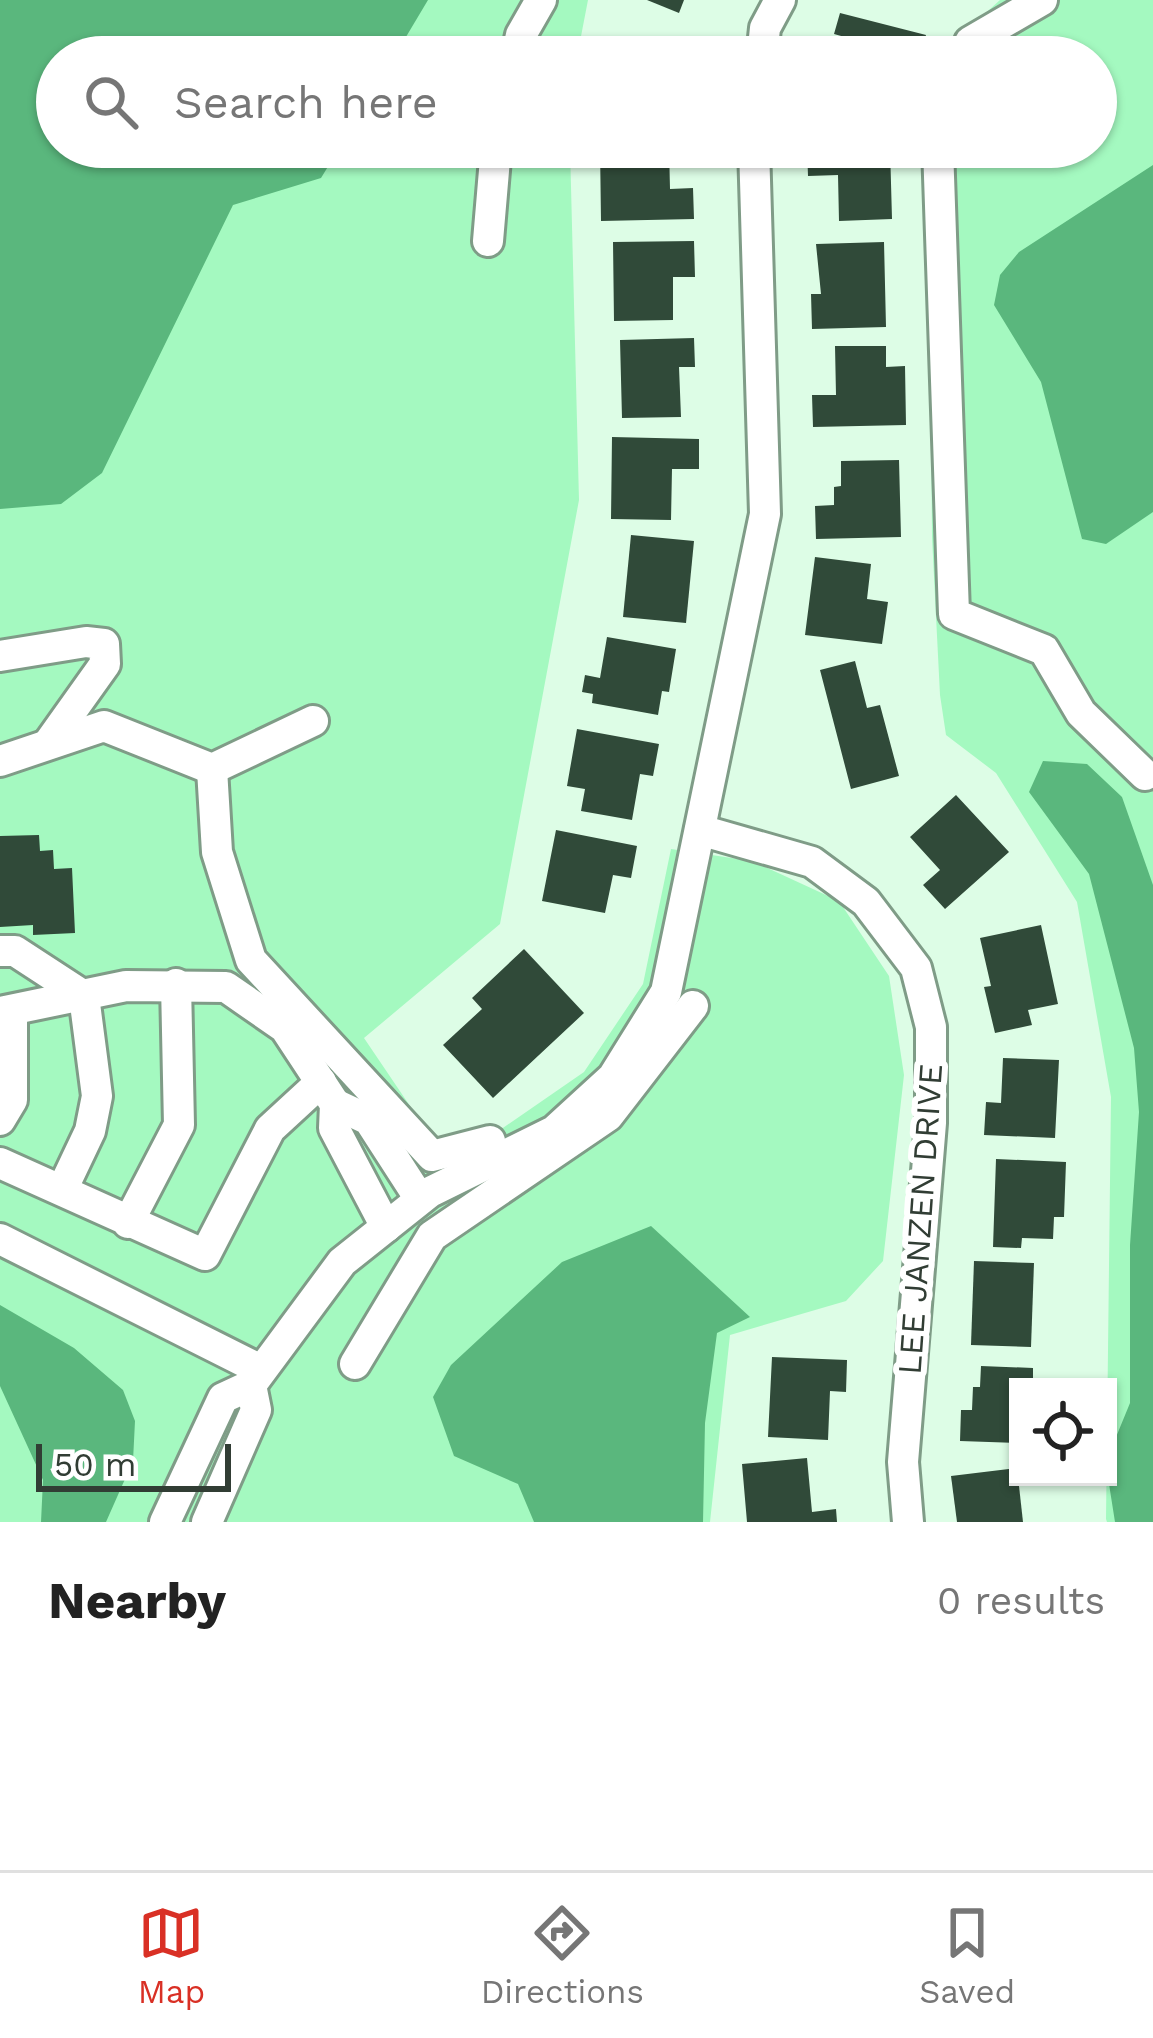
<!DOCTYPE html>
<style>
:root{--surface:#fff;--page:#f2f2f2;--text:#222;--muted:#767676;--line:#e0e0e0;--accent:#d93025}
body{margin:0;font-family:"Work Sans",sans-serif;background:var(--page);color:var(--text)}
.controls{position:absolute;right:36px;bottom:36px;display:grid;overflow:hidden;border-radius:0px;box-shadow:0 3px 9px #0004}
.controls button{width:108px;height:108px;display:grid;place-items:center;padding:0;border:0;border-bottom:3px solid var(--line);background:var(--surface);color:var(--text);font:60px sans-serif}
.scale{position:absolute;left:36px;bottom:30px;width:195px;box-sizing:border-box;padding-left:12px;border:6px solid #313d34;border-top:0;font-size:33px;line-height:42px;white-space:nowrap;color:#313d34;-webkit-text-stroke:9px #fff;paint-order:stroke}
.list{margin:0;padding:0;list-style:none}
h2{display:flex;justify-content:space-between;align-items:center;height:156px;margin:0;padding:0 48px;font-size:51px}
h2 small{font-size:39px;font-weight:400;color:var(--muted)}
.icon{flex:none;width:66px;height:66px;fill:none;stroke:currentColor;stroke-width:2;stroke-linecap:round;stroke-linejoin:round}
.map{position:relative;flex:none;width:1153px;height:1522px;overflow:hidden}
.search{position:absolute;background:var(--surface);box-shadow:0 3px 9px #0004;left:36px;right:36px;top:36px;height:132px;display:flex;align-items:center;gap:30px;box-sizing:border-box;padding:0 42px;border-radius:66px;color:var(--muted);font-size:45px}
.sheet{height:348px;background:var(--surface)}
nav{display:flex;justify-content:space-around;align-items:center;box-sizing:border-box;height:168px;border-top:3px solid var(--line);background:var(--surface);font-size:33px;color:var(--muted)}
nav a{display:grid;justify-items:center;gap:6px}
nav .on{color:var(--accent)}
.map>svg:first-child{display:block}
.green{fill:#a4f9c0}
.water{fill:#5ab77d}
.building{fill:#304a39}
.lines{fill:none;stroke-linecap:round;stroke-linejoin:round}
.minor-casing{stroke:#7f9c87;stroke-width:36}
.minor{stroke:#fff;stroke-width:30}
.labels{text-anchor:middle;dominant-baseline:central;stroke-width:12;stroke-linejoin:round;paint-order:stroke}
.street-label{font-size:33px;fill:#313d34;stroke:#fff}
</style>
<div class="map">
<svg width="1153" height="1522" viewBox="0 0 1153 1522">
<rect width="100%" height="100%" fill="#ddfde6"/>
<g class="green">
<path d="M0,0H588L577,57H57V147H570L579,500L500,924L364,1038L435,1143L497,1132L584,1072L643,984L671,849L752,861L839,901L889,976L904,1075L883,1261L846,1301L730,1335L710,1522H0Z"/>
<path d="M1000,0H1153V1522H1107L1106,1519L1111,1097L1077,902L996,773L946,735L940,695L932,537L929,147H1096V57H943L944,51Z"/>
</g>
<g class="water">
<path d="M0,0H428L394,57H57V147H340L321,178L233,205L102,473L61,504L0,509Z"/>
<path d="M1153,165V512L1106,544L1082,539L1041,382L994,305L1000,275L1019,252Z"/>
<path d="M1043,761L1087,764L1122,797L1153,885V1522H1115L1109,1484L1114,1442L1130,1403V1245L1139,1112L1134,1048L1089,874L1029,792Z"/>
<path d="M651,1226L750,1317L717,1333L705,1423L703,1522H534L518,1484L454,1456L433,1397L451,1365L562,1262Z"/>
<path d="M0,1305L74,1348L123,1390L135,1421L133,1461L106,1522H41L43,1480L0,1386Z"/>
</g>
<g class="building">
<path d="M647,0H684L679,13Z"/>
<path d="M840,13L926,35L920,57H855L859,41L834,34Z"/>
<path d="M614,38L666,39V57H614Z"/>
<path d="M600,147H669L670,189L693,188L694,219L601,221Z"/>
<path d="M807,147H890L892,219L839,221L838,175L808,176Z"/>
<path d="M694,241L695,277H673V320L614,321L613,242Z"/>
<path d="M884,242L886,327L812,329L811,294H821L816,244Z"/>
<path d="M694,338L695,367H679L681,417L622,418L620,340Z"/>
<path d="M835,346H886V367L905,366L906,425L813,427L812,395H836Z"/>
<path d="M612,437L699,439V469H672L671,520L611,519Z"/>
<path d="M899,460L901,537L816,539L815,506L834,505V487L841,486V461Z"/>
<path d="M631,535L694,541L686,623L623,617Z"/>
<path d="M815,557L871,564L867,599L888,602L882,644L805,635Z"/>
<path d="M607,637L676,649L669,692L662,691L658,715L592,703L593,694L582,692L585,675L600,678Z"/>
<path d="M855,661L867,708L880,705L899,776L851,789L820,670Z"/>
<path d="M577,729L659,744L653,776L640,774L632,820L581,811L585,789L567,786Z"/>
<path d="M956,795L1009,852L945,909L923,885L940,870L910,837Z"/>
<path d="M556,830L637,846L631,878L613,875L605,913L542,901Z"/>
<path d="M39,835L40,851L53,850L54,869L72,868L75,933L33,935V925L0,927V836Z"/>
<path d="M1041,925L1058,1004L1028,1010L1032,1025L995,1033L984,987L991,986L980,938Z"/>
<path d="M524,949L584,1013L493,1098L443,1045L482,1009L472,998Z"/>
<path d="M1003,1058L1059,1060L1055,1138L984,1135L986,1102L1001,1103Z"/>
<path d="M996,1159L1066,1162L1064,1217H1054L1053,1239L1022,1238L1021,1248L993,1247Z"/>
<path d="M974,1261L1034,1263L1031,1347L971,1345Z"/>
<path d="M772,1357L847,1360L846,1392L830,1391L828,1440L768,1437Z"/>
<path d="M981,1366L1033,1368V1387H1018V1443L960,1441L961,1410H972L973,1387H980Z"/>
<path d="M807,1458L812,1512L836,1509L837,1522H747L742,1464Z"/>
<path d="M1017,1468L1023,1522H957L951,1476Z"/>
</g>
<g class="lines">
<defs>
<g id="minor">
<path d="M516,57L521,35L541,0"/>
<path d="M762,57L765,28L780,0"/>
<path d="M964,57L970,42L1042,0"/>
<path d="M938,147L954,614L1044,650L1081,713L1145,775"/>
<path d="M488,241L496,147"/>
<path d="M0,656L86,642L104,644L105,664L48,744"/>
<path d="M0,761L104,726L212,769L313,721"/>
<path d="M212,769L217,852L251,960L432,1156L490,1141"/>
<path d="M700,830L812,862L866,902L916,968L931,1027V1123L903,1462L908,1522"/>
<path d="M0,951H15L84,996L97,1096L90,1131L62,1190"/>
<path d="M0,1012L126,986L226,987L285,1028L335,1104L334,1128L386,1227"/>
<path d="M335,1104L369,1120L420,1199"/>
<path d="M0,1120L12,1100V1012"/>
<path d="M0,1163L205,1255L270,1129L321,1082"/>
<path d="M128,1223L179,1125L176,984"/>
<path d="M0,1239L259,1369"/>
<path d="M355,1364L432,1236L608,1116L693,1006"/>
<path d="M165,1522L223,1398L251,1385L342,1262L430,1192L554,1131L613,1077L666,992L765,514L754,147"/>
<path d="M207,1522L256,1410L251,1385"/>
</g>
</defs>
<use href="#minor" class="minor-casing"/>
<use href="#minor" class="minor"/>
</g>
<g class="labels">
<g class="street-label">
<text transform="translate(920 1219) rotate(-86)">LEE JANZEN DRIVE</text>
</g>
</g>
</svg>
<div class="controls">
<button><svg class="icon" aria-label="locate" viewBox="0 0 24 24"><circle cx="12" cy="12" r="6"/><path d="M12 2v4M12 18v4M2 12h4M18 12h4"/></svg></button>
</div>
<div class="scale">50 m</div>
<div class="search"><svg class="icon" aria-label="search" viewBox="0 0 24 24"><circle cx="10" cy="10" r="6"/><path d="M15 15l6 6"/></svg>Search here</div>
</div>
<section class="sheet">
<h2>Nearby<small>0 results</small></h2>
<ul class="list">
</ul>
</section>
<nav>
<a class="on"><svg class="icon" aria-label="map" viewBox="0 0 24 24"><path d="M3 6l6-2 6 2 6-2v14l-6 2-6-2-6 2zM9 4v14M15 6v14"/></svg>Map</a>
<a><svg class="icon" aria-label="directions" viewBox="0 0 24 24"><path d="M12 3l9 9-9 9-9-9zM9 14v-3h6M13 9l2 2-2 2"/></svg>Directions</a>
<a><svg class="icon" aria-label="saved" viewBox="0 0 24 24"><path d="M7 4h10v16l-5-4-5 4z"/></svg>Saved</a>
</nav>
